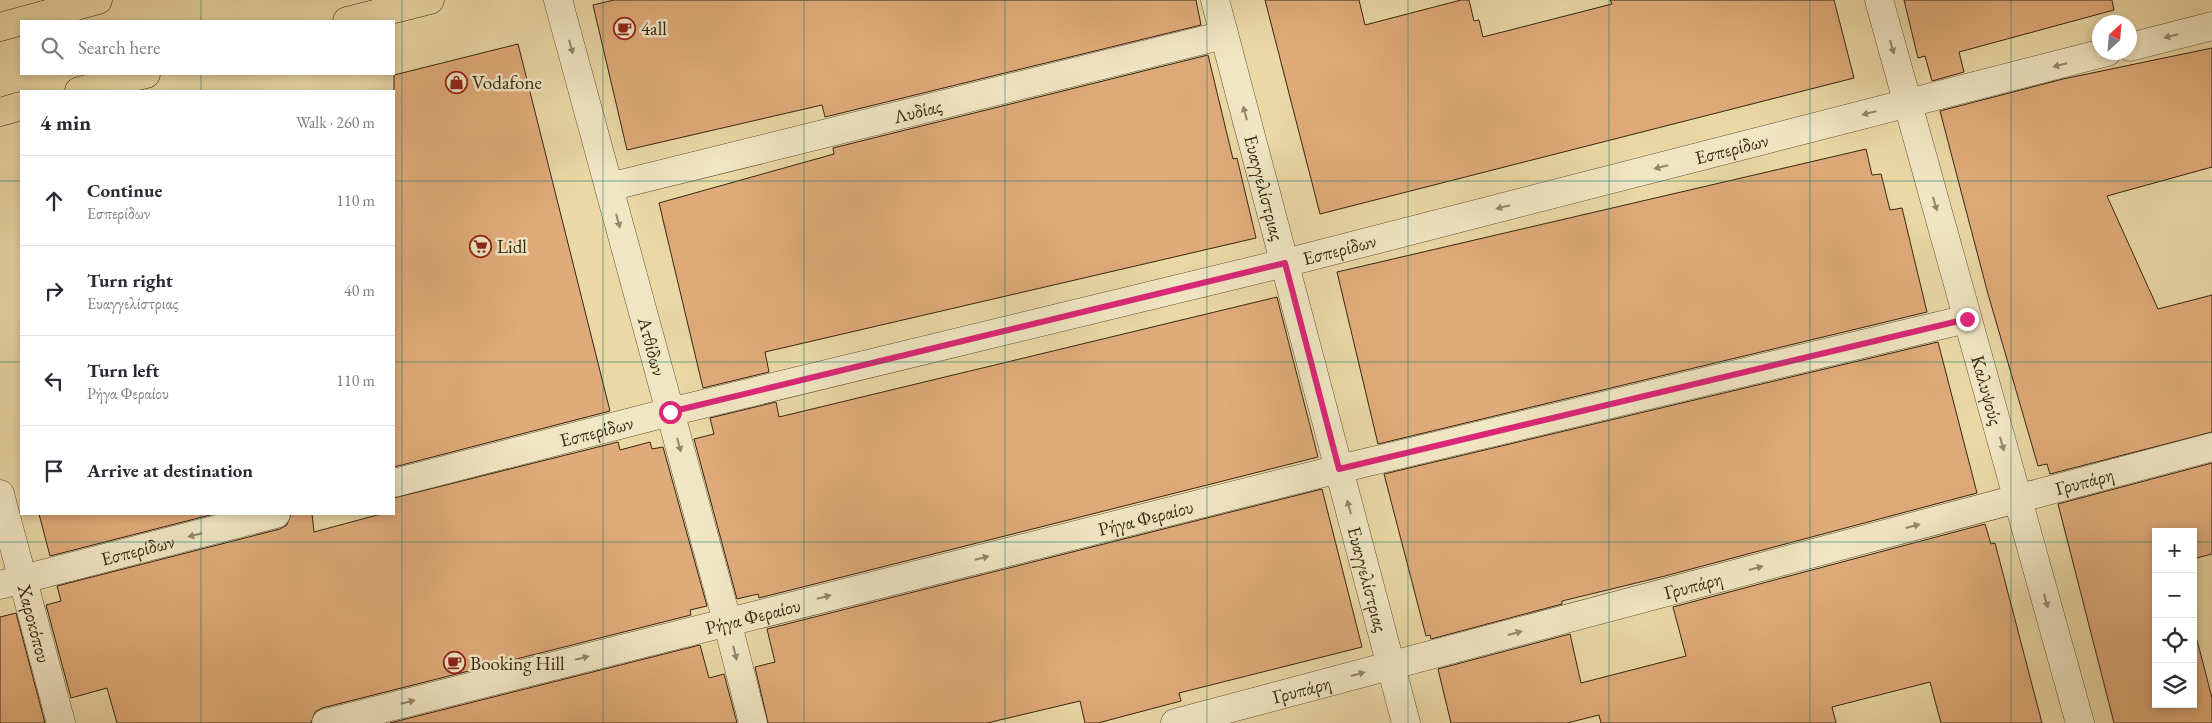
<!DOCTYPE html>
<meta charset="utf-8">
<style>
:root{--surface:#fff;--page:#f7f7f7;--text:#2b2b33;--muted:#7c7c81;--line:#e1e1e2}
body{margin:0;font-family:"EB Garamond",serif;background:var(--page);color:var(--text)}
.controls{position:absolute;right:15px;bottom:15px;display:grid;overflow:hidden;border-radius:0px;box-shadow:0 2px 8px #0003}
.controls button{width:45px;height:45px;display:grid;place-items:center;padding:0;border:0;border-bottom:1px solid var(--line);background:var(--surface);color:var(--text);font:25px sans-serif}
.compass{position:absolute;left:2092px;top:15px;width:45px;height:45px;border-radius:50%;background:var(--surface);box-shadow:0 2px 8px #0003;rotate:26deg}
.stop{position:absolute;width:15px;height:15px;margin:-11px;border:4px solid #db2777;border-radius:50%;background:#fff}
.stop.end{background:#db2777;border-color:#fff;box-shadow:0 1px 5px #0008}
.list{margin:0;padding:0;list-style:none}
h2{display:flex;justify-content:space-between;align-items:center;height:65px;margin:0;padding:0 20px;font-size:21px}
h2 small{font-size:16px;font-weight:400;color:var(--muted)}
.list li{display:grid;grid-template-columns:32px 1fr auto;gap:15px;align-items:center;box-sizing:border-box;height:90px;padding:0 20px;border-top:1px solid var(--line)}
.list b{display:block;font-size:19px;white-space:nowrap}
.list p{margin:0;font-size:16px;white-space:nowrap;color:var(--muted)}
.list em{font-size:16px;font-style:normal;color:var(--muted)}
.icon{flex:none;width:28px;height:28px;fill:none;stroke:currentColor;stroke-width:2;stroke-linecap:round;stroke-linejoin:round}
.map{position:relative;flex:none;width:2212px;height:723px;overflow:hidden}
.search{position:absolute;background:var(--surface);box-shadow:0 2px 8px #0003;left:20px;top:20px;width:375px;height:55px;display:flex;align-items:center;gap:12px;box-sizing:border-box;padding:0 18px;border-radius:0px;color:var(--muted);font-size:19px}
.panel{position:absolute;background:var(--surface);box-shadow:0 2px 8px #0003;left:20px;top:90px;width:375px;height:425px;border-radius:0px}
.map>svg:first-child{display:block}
.building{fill:#e0ab7a;stroke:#372613}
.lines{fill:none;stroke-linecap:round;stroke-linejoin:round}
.minor-casing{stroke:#645238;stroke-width:29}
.tertiary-casing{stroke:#645238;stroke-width:29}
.primary-casing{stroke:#372613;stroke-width:29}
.minor{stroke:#f1e6c4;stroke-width:28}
.tertiary{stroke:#f1e6c4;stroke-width:28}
.primary{stroke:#ead8a5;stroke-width:28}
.oneway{fill:#94866c}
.route{stroke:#db2777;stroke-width:6}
.grid{fill:none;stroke:#0f766e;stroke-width:1;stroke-opacity:0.55}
.labels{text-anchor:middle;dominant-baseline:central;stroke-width:5;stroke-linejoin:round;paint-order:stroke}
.poi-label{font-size:19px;fill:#372613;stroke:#f1e6c4;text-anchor:start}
.street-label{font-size:19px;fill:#372613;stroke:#f1e6c4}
</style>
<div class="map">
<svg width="2212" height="723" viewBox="0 0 2212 723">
<rect width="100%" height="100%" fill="#ead8a5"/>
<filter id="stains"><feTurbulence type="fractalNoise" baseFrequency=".004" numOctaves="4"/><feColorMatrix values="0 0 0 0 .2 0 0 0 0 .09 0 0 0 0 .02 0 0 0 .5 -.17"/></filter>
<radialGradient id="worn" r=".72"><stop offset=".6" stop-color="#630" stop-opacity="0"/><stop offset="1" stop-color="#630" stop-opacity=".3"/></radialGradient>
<g class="building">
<path d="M614,0H1196L1201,25L825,117L822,105L627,150L593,5Z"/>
<path d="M1265,0H1359L1365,25L1461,0H1469L1474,21L1479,20L1483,37L1612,4L1610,0H1834L1854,78L1320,214Z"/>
<path d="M1904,0H2112L2114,10L1959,52L1964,72L1932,81L1925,56L1918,58Z"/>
<path d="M518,44L610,411L394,467V75Z"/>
<path d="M2212,48V167L2107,196L2158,309L2212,295V432L2050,474L2047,464L2038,466L1988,294L1940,111L2063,79Z"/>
<path d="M1208,55L1233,159L1237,158L1256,238L765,352L769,372L703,388L659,203L834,154L833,148Z"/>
<path d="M1866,149L1872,175L1881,174L1890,210L1902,208L1927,312L1378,444L1337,272Z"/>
<path d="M1277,297L1318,457L759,598L758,594L737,599L694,439L714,434L710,418L776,402L779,417Z"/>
<path d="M1938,342L1977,493L1665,576L1562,601V604L1431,639L1430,635L1426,636L1384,474Z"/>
<path d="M618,442L620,450L650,442L652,449L663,447L707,606L690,610L691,615L322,708L315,712L311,723H117L107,688L71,698L46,605L61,601L57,586L280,529L287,525L291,514H312L314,532L381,514H394V498Z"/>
<path d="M2212,463V554L2193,559V532H2156V704H2193V641L2197,640L2212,698V723H2114L2058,504Z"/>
<path d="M1322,489L1362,647L1179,693L1181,701L1098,723H1085L1080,701L987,723H768L755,667L775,662L767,629Z"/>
<path d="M39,514H214L50,556Z"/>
<path d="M1985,524L1991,544L1995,543L2042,723H1941L1930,682L1832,707L1836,723H1601L1599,715L1567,723H1451L1438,669L1570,634L1581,683L1686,656L1673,607Z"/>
<path d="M16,613L45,723H0V617Z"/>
<path d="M700,645L709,678L724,674L737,723H390Z"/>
</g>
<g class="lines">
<defs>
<g id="minor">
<path id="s1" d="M558,0L727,621L753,723"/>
<path id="s2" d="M1215,0L1406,723"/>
<path id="s3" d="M1879,0L2080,723"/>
<path d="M2130,47L2212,26"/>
<path id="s4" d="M609,187L1224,35"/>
<path id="s5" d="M394,483L670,412L1285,263L2107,52"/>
<path id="s6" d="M0,585L276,514"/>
<path id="s7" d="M326,723L1339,469L1967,319"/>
<path id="s8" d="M1175,723L2212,447"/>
</g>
<g id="tertiary">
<path id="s9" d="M0,494L61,723"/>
</g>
<g id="primary">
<path d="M347,21L430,0"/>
<path d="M0,27L98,0"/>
<path d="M79,91L146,74"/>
<path d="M0,112L21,106"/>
</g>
</defs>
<use href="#minor" class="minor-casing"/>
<use href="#tertiary" class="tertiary-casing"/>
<use href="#primary" class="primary-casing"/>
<use href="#minor" class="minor"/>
<use href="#tertiary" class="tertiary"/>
<use href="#primary" class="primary"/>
</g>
<defs><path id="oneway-solid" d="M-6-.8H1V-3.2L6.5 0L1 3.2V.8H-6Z" transform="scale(1.25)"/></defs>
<g class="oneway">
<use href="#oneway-solid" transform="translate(2171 36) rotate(166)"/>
<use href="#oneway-solid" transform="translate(571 47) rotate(75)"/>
<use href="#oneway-solid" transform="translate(1892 47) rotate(74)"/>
<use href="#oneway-solid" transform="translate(2060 65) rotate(166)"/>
<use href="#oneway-solid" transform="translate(1245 113) rotate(-105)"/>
<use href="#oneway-solid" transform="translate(1869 113) rotate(166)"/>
<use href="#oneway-solid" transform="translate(1661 167) rotate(166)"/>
<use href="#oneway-solid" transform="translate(1935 204) rotate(74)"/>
<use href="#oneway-solid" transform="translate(1503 207) rotate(166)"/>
<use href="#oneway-solid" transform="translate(618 221) rotate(75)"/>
<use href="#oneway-solid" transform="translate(2002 444) rotate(74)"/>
<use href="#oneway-solid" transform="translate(679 445) rotate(75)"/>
<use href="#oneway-solid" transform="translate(1349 507) rotate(-105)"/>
<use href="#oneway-solid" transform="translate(1913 526) rotate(-15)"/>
<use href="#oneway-solid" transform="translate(195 535) rotate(166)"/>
<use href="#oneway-solid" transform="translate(982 558) rotate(-14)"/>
<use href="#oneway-solid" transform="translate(1756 568) rotate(-15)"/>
<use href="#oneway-solid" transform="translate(824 597) rotate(-14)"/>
<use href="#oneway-solid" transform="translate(2046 601) rotate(74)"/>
<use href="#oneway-solid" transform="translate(1515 633) rotate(-15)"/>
<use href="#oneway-solid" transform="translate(735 653) rotate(76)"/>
<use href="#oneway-solid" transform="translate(582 658) rotate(-14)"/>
<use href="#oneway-solid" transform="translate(1358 674) rotate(-15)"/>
<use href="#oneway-solid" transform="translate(408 702) rotate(-14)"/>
</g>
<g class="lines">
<path class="route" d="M670,412L1285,263L1339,469L1967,319"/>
</g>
<path class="grid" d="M201,0V21M402,0V723M603,0V723M804,0V723M1005,0V723M1207,0V723M1408,0V723M1609,0V723M1810,0V723M2011,0V723M201,74V91M0,181H21M394,181H2212M0,362H21M394,362H2212M201,514V723M0,542H2156M2193,542H2212"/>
<defs>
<symbol id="cafe-ring" viewBox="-11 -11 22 22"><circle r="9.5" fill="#f1e6c4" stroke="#8f2418" stroke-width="1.5"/><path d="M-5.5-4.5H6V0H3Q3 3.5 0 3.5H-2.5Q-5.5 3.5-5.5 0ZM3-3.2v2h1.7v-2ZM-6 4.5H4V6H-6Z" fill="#8f2418"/></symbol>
<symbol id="shop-ring" viewBox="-11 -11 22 22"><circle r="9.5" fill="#f1e6c4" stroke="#8f2418" stroke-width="1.5"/><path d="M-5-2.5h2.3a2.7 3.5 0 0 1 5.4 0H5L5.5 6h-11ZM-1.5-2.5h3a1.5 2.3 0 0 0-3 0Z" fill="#8f2418"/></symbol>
<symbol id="supermarket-ring" viewBox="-11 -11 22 22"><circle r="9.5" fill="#f1e6c4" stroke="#8f2418" stroke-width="1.5"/><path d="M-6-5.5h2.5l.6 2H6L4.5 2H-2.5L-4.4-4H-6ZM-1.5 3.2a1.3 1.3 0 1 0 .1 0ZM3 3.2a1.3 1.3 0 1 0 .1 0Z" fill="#8f2418"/></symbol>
</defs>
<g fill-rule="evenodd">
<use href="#cafe-ring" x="612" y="16" width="25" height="25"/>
<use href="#shop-ring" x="444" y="70" width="25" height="25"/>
<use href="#supermarket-ring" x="468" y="234" width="25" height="25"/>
<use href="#cafe-ring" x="442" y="650" width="25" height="25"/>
</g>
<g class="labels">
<g class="poi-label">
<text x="641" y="28">4all</text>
<text x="472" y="82">Vodafone</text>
<text x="497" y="246">Lidl</text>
<text x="470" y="663">Booking Hill</text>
</g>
<g class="street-label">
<text stroke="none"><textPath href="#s4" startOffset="318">Λυδίας</textPath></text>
<text stroke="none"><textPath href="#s5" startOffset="1379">Εσπερίδων</textPath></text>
<text stroke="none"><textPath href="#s2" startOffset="194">Ευαγγελίστριας</textPath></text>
<text stroke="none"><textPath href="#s5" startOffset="974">Εσπερίδων</textPath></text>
<text stroke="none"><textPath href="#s1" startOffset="359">Ατθίδων</textPath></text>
<text stroke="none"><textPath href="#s3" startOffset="405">Καλυψούς</textPath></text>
<text stroke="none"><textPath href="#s5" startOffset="209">Εσπερίδων</textPath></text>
<text stroke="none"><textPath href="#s8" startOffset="941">Γρυπάρη</textPath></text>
<text stroke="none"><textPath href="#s7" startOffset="845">Ρήγα Φεραίου</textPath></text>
<text stroke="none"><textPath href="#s6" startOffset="142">Εσπερίδων</textPath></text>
<text stroke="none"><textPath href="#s2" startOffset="599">Ευαγγελίστριας</textPath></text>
<text stroke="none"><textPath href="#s8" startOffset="536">Γρυπάρη</textPath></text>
<text stroke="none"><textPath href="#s7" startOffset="440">Ρήγα Φεραίου</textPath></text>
<text stroke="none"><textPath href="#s9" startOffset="134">Χαροκόπου</textPath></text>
<text stroke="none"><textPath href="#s8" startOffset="131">Γρυπάρη</textPath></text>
</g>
</g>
<rect width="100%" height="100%" filter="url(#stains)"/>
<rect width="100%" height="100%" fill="url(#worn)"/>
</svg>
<div class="controls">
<button>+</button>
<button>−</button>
<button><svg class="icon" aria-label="locate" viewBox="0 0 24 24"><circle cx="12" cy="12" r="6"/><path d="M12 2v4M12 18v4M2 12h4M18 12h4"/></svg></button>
<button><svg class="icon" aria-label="layers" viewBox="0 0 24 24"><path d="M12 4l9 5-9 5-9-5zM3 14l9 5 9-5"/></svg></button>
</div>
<svg class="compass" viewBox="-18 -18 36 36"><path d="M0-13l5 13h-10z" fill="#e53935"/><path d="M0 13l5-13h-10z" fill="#7c7c81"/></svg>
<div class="stop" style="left:670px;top:412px"></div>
<div class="stop end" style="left:1967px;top:319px"></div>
<div class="search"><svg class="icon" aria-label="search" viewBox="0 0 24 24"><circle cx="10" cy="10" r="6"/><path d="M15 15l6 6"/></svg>Search here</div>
<section class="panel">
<h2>4 min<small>Walk · 260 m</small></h2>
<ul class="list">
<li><svg class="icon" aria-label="ahead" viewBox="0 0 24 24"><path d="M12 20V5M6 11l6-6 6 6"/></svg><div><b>Continue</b><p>Εσπερίδων</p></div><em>110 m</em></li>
<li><svg class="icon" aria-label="right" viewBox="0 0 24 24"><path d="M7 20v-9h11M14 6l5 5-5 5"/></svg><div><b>Turn right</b><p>Ευαγγελίστριας</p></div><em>40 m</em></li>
<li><svg class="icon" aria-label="left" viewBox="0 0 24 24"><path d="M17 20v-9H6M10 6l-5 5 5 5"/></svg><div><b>Turn left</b><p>Ρήγα Φεραίου</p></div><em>110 m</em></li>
<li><svg class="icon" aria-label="arrive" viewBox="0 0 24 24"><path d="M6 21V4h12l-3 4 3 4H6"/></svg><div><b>Arrive at destination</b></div></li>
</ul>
</section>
</div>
